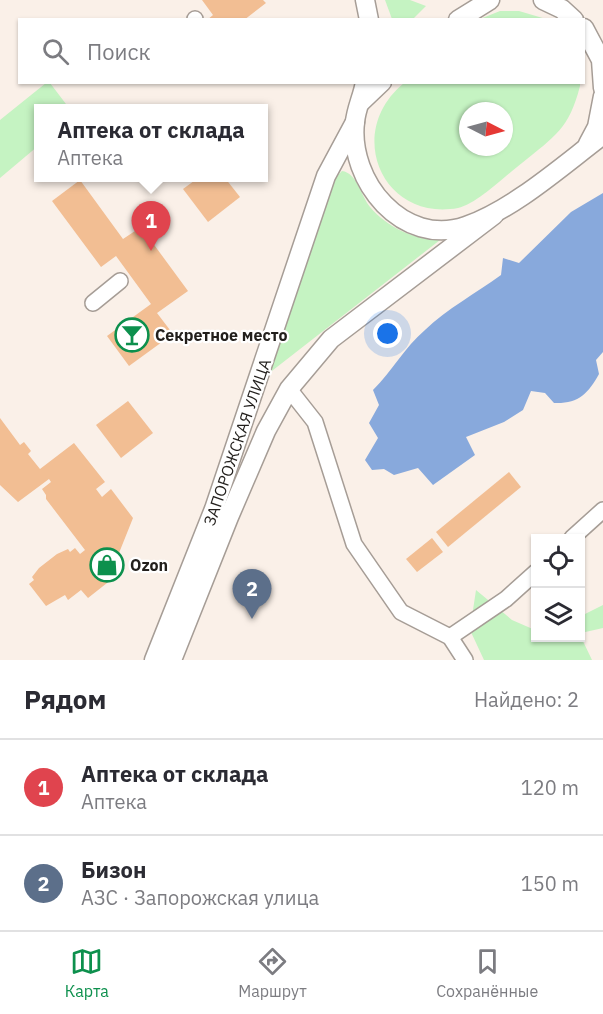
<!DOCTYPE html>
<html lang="ru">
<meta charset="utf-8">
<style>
:root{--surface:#fff;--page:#f7f7f7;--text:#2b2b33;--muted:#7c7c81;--line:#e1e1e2;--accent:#0d904d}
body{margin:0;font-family:"IBM Plex Sans",sans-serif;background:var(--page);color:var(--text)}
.controls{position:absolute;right:18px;bottom:18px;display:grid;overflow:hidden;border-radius:0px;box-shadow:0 2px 4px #0004}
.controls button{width:54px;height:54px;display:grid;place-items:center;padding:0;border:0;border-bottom:2px solid var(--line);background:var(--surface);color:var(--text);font:30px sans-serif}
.compass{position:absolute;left:459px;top:102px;width:54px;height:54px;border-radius:50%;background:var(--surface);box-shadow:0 2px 4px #0004;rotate:96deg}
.you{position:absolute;left:388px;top:334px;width:21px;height:21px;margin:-15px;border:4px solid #fff;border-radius:50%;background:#1a73e8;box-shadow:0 0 0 9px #1a73e833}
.badge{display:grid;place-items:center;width:39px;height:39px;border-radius:50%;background:var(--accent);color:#fff;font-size:20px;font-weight:700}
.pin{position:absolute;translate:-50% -50px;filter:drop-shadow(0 2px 3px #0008)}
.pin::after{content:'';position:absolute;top:32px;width:21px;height:18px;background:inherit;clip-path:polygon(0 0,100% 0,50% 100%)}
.popup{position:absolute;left:34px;top:104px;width:234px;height:78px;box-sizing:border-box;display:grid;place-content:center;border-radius:0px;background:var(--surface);filter:drop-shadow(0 2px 4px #0005);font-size:20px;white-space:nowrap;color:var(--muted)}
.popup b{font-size:22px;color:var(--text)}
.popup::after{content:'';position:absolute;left:50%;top:100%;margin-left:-12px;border:12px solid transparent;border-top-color:var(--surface)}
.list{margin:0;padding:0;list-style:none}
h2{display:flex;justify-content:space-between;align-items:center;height:78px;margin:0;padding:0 24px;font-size:26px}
h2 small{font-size:20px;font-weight:400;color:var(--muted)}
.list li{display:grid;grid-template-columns:39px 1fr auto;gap:18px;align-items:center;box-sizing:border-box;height:96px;padding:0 24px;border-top:2px solid var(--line)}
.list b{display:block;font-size:22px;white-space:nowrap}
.list p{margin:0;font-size:20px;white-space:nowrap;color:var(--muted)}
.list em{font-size:20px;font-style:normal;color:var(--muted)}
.icon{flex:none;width:33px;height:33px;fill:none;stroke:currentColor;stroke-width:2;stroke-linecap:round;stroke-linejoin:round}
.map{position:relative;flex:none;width:603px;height:660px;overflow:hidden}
.search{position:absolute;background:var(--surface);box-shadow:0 2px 4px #0004;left:18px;right:18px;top:18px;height:66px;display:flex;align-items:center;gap:15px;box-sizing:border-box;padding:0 21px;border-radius:0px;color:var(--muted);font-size:22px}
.sheet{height:270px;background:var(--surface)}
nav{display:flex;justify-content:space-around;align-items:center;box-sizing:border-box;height:84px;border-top:2px solid var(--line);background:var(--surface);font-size:16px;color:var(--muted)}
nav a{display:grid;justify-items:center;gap:3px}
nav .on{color:var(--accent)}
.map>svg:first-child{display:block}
.green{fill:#c5f3c2;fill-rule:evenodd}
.water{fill:#88a9dc}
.building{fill:#f2be93}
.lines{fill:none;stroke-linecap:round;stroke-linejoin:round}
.minor-casing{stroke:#a69d96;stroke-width:18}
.major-casing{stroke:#a69d96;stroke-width:21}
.minor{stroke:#fff;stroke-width:15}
.major{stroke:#fff;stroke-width:18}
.labels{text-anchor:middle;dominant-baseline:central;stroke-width:4.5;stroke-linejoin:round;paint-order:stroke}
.poi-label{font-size:16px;font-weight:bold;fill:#221f1c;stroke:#fff;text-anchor:start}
.street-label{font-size:16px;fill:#221f1c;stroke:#fff}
</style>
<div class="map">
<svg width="603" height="660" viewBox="0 0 603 660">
<rect width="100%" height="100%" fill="#faf0e8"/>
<g class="green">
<path d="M385,0H410L426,6L413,19H392Z"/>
<path d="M500,11H519L546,19H480Z"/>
<path d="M46,83H50L69,108L39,109L38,146L0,178V120Z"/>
<path d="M404,83L580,82V86C569,129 555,136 522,163C506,175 477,204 458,208C382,222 344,132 404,83ZM468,111H504V147H468Z"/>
<path d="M342,171C357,173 361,196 370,207C387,227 414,240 440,240L268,374L336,177Z"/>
<path d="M476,590L512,620L535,630L536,638L581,637L592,660H484L470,630Z"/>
<path d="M603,605V628L581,633V616Z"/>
</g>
<path class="water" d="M603,193V352L596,360L599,374C588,394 578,404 554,403L545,393L531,391L523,410L504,422L466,437L475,455L433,485L418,468L394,475L384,469L372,470L365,460L378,438L369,423L379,405L373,390C392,371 404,348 425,330C447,309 476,293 501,275L503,258L519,263L571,212Z"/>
<g class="building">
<path d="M202,0H263L266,3L244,20H207L213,15Z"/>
<path d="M198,178H225L240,197L208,222L183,189Z"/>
<path d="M80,180L123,239L141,227L188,291L157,313L173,334L129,366L107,336L151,304L116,256L101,267L52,201Z"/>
<path d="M128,401L153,433L121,458L96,425Z"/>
<path d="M0,418L20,445L24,442L31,451L28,454L40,469L74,443L105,482L96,489L102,497L111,489L133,518L107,583L88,598L81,590L68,600L65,595L46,606L29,584L34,580L32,577L39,568L57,554L68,549L70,552L75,548L80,554L85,550L46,499V495L42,489L51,482L49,479L18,502L0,485Z"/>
<path d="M509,472L521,487L448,547L436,532Z"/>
<path d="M432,538L443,552L417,572L406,559Z"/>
</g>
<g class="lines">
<defs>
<g id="minor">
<path d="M195,20V19"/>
<path d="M93,303L120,281"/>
<path d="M289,389L315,422L354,544L401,612L450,637L465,660"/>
<path d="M572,538L603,510"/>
<path d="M450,637L506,599L536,572"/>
</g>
<g id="major">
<path d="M365,0L369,20"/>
<path d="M543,0L562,9L574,20"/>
<path d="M458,20L490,0"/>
<path d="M584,28L601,60L603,88"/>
<path d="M365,82C363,95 356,109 355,122C348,181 403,248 466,226C514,209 562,166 603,135"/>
<path d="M361,102L382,82"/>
<path d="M588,144L597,127L603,96"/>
<path d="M154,660L214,509L326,176L355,122"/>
<path d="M172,660L229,517L266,431L289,389L331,339L494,215"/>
</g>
</defs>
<use href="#minor" class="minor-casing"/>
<use href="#major" class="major-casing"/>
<use href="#minor" class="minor"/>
<use href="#major" class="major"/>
</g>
<defs>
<symbol id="bar-ring" viewBox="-11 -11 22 22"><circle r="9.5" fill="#fff" stroke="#0d904d" stroke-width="1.5"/><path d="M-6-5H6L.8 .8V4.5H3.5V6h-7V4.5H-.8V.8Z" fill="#0d904d"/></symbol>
<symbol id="shop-ring" viewBox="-11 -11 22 22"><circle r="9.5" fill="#fff" stroke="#0d904d" stroke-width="1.5"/><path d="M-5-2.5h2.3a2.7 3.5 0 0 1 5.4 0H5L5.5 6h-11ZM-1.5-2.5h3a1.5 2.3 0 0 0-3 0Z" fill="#0d904d"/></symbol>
</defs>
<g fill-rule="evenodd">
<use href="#bar-ring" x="113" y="316" width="38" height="38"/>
<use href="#shop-ring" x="88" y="546" width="38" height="38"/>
</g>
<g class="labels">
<g class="poi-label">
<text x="155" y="335">Секретное место</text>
<text x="130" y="565">Ozon</text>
</g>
<g class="street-label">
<text transform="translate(237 442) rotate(-71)">ЗАПОРОЖСКАЯ УЛИЦА</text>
</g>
</g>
</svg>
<div class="controls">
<button><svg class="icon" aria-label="locate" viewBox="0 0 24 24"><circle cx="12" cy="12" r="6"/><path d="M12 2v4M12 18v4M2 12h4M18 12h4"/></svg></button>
<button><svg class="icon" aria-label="layers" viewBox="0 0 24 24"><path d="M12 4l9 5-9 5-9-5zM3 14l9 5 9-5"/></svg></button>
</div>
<svg class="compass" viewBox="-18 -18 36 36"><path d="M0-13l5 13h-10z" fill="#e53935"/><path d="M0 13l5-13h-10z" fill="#7c7c81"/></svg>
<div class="you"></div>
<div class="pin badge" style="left:151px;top:251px;background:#e0444e">1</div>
<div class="popup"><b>Аптека от склада</b>Аптека</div>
<div class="pin badge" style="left:252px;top:619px;background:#5c6f8a">2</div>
<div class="search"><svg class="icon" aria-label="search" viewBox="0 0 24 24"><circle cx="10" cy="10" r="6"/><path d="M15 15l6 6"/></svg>Поиск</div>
</div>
<section class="sheet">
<h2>Рядом<small>Найдено: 2</small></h2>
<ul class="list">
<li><span class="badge" style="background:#e0444e">1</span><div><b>Аптека от склада</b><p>Аптека</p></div><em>120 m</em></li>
<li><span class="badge" style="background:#5c6f8a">2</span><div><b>Бизон</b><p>АЗС · Запорожская улица</p></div><em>150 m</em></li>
</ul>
</section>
<nav>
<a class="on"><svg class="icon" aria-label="map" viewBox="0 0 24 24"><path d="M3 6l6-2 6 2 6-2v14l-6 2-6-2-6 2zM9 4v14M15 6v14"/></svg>Карта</a>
<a><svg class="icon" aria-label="directions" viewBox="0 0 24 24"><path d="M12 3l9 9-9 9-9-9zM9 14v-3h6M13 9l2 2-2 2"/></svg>Маршрут</a>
<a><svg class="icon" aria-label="saved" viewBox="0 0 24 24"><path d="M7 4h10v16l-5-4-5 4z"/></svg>Сохранённые</a>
</nav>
